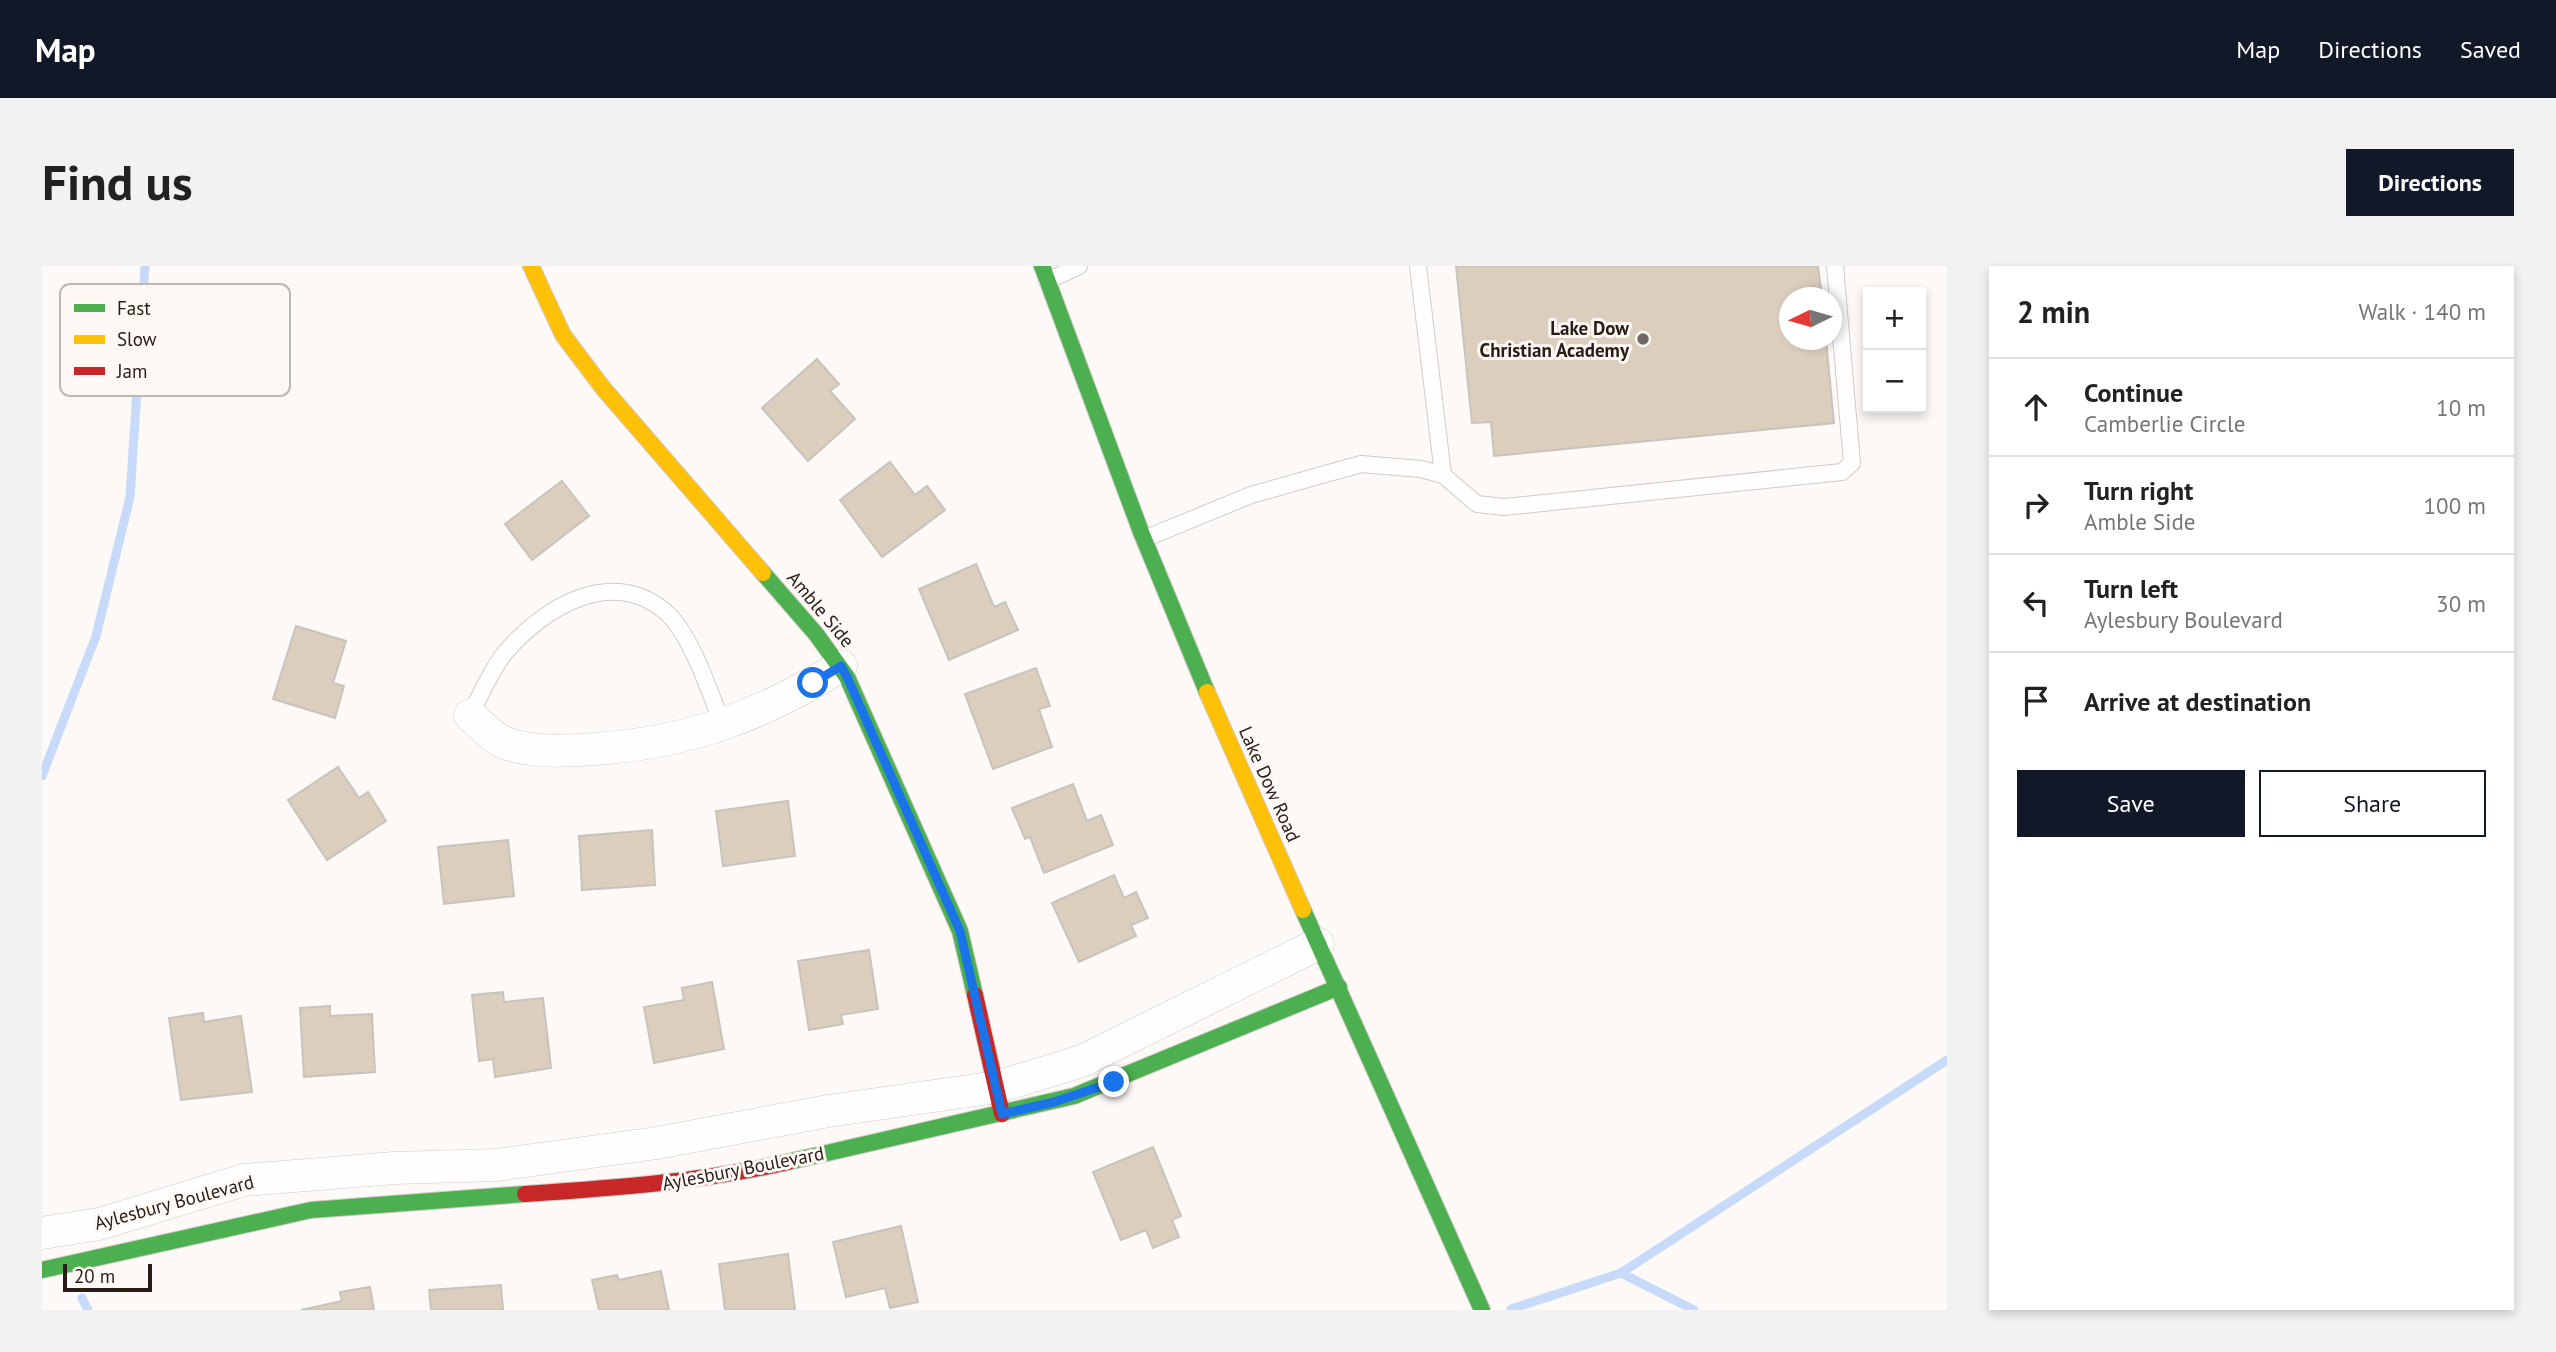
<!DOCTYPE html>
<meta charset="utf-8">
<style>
:root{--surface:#fff;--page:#f2f2f2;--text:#222;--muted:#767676;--line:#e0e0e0;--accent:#111827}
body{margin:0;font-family:"PT Sans",sans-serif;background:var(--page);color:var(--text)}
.controls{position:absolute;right:21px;top:21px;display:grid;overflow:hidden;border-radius:0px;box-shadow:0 4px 10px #0003}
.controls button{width:63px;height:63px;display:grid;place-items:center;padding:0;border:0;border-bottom:2px solid var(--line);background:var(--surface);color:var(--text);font:35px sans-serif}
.compass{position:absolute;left:1737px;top:21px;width:63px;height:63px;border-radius:50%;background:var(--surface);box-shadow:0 4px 10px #0003;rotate:265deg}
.scale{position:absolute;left:21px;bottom:18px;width:89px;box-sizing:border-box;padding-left:7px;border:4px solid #271c16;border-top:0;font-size:19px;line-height:24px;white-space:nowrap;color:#271c16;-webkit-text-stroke:5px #fef8f5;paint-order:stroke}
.stop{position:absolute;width:21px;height:21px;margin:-16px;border:5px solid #1a73e8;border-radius:50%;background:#fff}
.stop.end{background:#1a73e8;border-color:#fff;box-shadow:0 2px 7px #0008}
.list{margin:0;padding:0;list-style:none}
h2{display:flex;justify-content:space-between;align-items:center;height:91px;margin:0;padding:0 28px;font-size:30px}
h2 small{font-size:23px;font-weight:400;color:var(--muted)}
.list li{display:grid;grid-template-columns:46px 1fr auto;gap:21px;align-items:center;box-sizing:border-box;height:98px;padding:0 28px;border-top:2px solid var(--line)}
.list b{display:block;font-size:26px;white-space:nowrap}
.list p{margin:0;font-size:23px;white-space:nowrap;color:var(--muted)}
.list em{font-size:23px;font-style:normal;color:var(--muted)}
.actions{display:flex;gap:14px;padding:21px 28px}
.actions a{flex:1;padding:16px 0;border:2px solid var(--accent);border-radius:0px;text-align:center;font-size:24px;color:var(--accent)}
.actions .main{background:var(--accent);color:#fff}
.icon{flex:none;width:38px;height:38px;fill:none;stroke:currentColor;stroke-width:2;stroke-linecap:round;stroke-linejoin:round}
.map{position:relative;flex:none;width:1905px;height:1044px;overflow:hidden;border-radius:0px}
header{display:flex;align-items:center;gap:42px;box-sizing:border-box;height:98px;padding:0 35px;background:var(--accent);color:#fff}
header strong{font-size:33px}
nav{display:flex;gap:38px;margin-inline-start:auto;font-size:24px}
.intro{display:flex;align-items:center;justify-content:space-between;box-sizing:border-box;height:168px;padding:0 42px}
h1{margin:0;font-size:49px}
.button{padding:18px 32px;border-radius:0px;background:var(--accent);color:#fff;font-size:24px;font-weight:700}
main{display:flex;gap:42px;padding:0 42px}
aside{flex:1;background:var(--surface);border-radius:0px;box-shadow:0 4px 10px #0003}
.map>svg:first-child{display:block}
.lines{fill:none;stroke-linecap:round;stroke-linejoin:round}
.stream{stroke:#c8dafa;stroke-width:9}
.building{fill:#dccebd;stroke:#c7c3bd;stroke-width:2}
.lane-casing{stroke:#d2cbc7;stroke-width:18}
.street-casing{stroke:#d2cbc7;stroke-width:33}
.fast-casing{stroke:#d2cbc7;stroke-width:18}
.slow-casing{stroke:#d2cbc7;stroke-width:18}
.jam-casing{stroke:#d2cbc7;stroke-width:18}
.lane{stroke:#fffefe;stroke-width:16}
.street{stroke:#fffefe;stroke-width:32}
.fast{stroke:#4caf50;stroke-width:16}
.slow{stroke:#ffc107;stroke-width:16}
.jam{stroke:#c62828;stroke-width:16}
.route{stroke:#1a73e8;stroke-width:9}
.poi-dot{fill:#726965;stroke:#fef8f5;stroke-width:2.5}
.labels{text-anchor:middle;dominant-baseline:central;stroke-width:6;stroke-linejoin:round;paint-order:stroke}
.poi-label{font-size:19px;font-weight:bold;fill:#271c16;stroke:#fef8f5;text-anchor:end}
.street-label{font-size:19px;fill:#271c16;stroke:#fef8f5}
.key{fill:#fef8f5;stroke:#beb6b2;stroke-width:2}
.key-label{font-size:19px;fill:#271c16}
</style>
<header>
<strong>Map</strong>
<nav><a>Map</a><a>Directions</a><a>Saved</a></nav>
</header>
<div class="intro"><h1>Find us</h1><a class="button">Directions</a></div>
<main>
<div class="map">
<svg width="1905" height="1044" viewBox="0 0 1905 1044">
<rect width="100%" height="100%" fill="#fcf9f7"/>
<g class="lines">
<g class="stream">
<path d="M0,510L54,370L88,231L103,0"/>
<path d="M1579,1007L1652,1044"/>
<path d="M40,1032L46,1044"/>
<path d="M1469,1043L1579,1007L1905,794"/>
</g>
</g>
<g class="building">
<path d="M1414,0H1776L1780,32H1748V74H1784L1792,157L1452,190L1449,156L1430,157Z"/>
<path d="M775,93L797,118L788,125L813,153L766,195L720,142Z"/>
<path d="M848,196L873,229L885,220L903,244L840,291L798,234Z"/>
<path d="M520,215L547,250L490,294L463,258Z"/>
<path d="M934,298L952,341L963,336L976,364L907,394L877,323Z"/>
<path d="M254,360L304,375L291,417L302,420L293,452L231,433Z"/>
<path d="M994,402L1008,440L997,443L1010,481L951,503L923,428Z"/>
<path d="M296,501L317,532L326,526L344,555L285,594L246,534Z"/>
<path d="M1031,518L1045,555L1059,549L1071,579L1002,607L988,571L983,573L970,542Z"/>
<path d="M746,535L753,590L681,600L674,545Z"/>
<path d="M610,564L613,619L540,624L537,570Z"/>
<path d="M466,574L472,630L402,638L396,581Z"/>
<path d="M1072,609L1082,632L1094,626L1106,652L1089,659L1094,670L1037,696L1010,637Z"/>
<path d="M827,684L836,743L799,749L801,758L767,764L756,695Z"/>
<path d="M670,716L682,783L612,797L602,741L642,734L640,722Z"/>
<path d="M461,726L462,736L501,732L509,802L453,811L451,793L437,795L430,729Z"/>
<path d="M288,740V750L330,748L333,806L262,811L258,742Z"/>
<path d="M161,747L162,756L199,750L210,826L139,834L127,752Z"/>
<path d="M1111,881L1139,950L1130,954L1137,971L1111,982L1104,964L1079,974L1051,906Z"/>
<path d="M859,960L876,1036L848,1042L843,1022L804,1031L791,976Z"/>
<path d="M746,988L753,1044H683L677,998Z"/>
<path d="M619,1005L627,1044H557L550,1014L575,1009L577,1014Z"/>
<path d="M459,1019L461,1044H389L387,1024Z"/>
<path d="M328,1021L332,1044H259L300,1035L298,1026Z"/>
</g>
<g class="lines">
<defs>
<g id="lane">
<path d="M1376,0L1401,209"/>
<path d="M1005,15L1037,0"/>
<path d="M1102,273L1209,229L1319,198L1379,203L1401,209L1435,238L1462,241L1800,206L1810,197L1793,0"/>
<path d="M428,449C439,429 448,406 462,388C502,340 573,298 627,349C650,372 669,429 681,460"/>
</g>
<g id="street">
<path d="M428,449C439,459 451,473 466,478C493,487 524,485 552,483C646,477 719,450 799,400"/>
<path d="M0,967L57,958L202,914L352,902L454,899L615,877L786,845L955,821L1040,795L1276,678"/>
</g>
<g id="fast">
<path d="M1000,0L1099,266L1165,426"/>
<path d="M721,307L774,368L805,411L918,665L933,729"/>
<path d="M1261,644L1440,1044"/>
<path d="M746,896L1032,830L1297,721"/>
<path d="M0,1004L269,944L483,928"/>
</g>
<g id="slow">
<path d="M489,0L521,69L561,122L721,307"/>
<path d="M1165,426L1261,644"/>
</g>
<g id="jam">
<path d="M933,729L960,848"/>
<path d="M483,928C572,922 659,916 746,896"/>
</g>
</defs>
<use href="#lane" class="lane-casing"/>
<use href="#street" class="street-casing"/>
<use href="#fast" class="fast-casing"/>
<use href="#slow" class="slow-casing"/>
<use href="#jam" class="jam-casing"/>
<use href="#lane" class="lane"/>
<use href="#street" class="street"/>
<use href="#fast" class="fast"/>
<use href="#slow" class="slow"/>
<use href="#jam" class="jam"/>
</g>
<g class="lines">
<path class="route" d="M771,417L799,400L805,411L918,665L960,848L1012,836L1072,816"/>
</g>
<circle class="poi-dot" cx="1601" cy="73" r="7"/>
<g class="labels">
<g class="poi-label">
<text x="1587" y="62">Lake Dow<tspan x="1587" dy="22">Christian Academy</tspan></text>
</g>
<g class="street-label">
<text transform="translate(779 343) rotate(50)">Amble Side</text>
<text transform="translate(1228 518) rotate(66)">Lake Dow Road</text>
<text transform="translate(701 902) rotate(-11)">Aylesbury Boulevard</text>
<text transform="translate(132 936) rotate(-15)">Aylesbury Boulevard</text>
</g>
</g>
<rect x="18" y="18" width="230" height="112" rx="10" class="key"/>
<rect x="32" y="38" width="31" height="8" fill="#4caf50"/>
<rect x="32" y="69" width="31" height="9" fill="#ffc107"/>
<rect x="32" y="101" width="31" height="8" fill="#c62828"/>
<g class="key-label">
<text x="75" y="49">Fast</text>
<text x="75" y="80">Slow</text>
<text x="75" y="112">Jam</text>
</g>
</svg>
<div class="controls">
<button>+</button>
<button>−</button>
</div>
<svg class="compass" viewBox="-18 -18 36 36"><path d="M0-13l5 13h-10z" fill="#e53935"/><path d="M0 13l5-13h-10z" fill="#767676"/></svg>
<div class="scale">20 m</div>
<div class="stop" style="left:771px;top:417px"></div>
<div class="stop end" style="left:1072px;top:816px"></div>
</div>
<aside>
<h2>2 min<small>Walk · 140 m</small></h2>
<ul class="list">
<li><svg class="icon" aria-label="ahead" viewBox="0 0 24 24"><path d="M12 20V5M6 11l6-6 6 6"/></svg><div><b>Continue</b><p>Camberlie Circle</p></div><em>10 m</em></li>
<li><svg class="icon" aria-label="right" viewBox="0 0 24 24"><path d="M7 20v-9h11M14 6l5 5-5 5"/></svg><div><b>Turn right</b><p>Amble Side</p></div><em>100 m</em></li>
<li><svg class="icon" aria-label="left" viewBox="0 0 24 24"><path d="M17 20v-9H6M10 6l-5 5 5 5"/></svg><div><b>Turn left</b><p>Aylesbury Boulevard</p></div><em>30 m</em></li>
<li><svg class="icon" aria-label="arrive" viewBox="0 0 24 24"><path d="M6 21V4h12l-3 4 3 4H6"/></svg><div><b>Arrive at destination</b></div></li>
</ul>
<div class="actions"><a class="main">Save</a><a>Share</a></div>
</aside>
</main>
